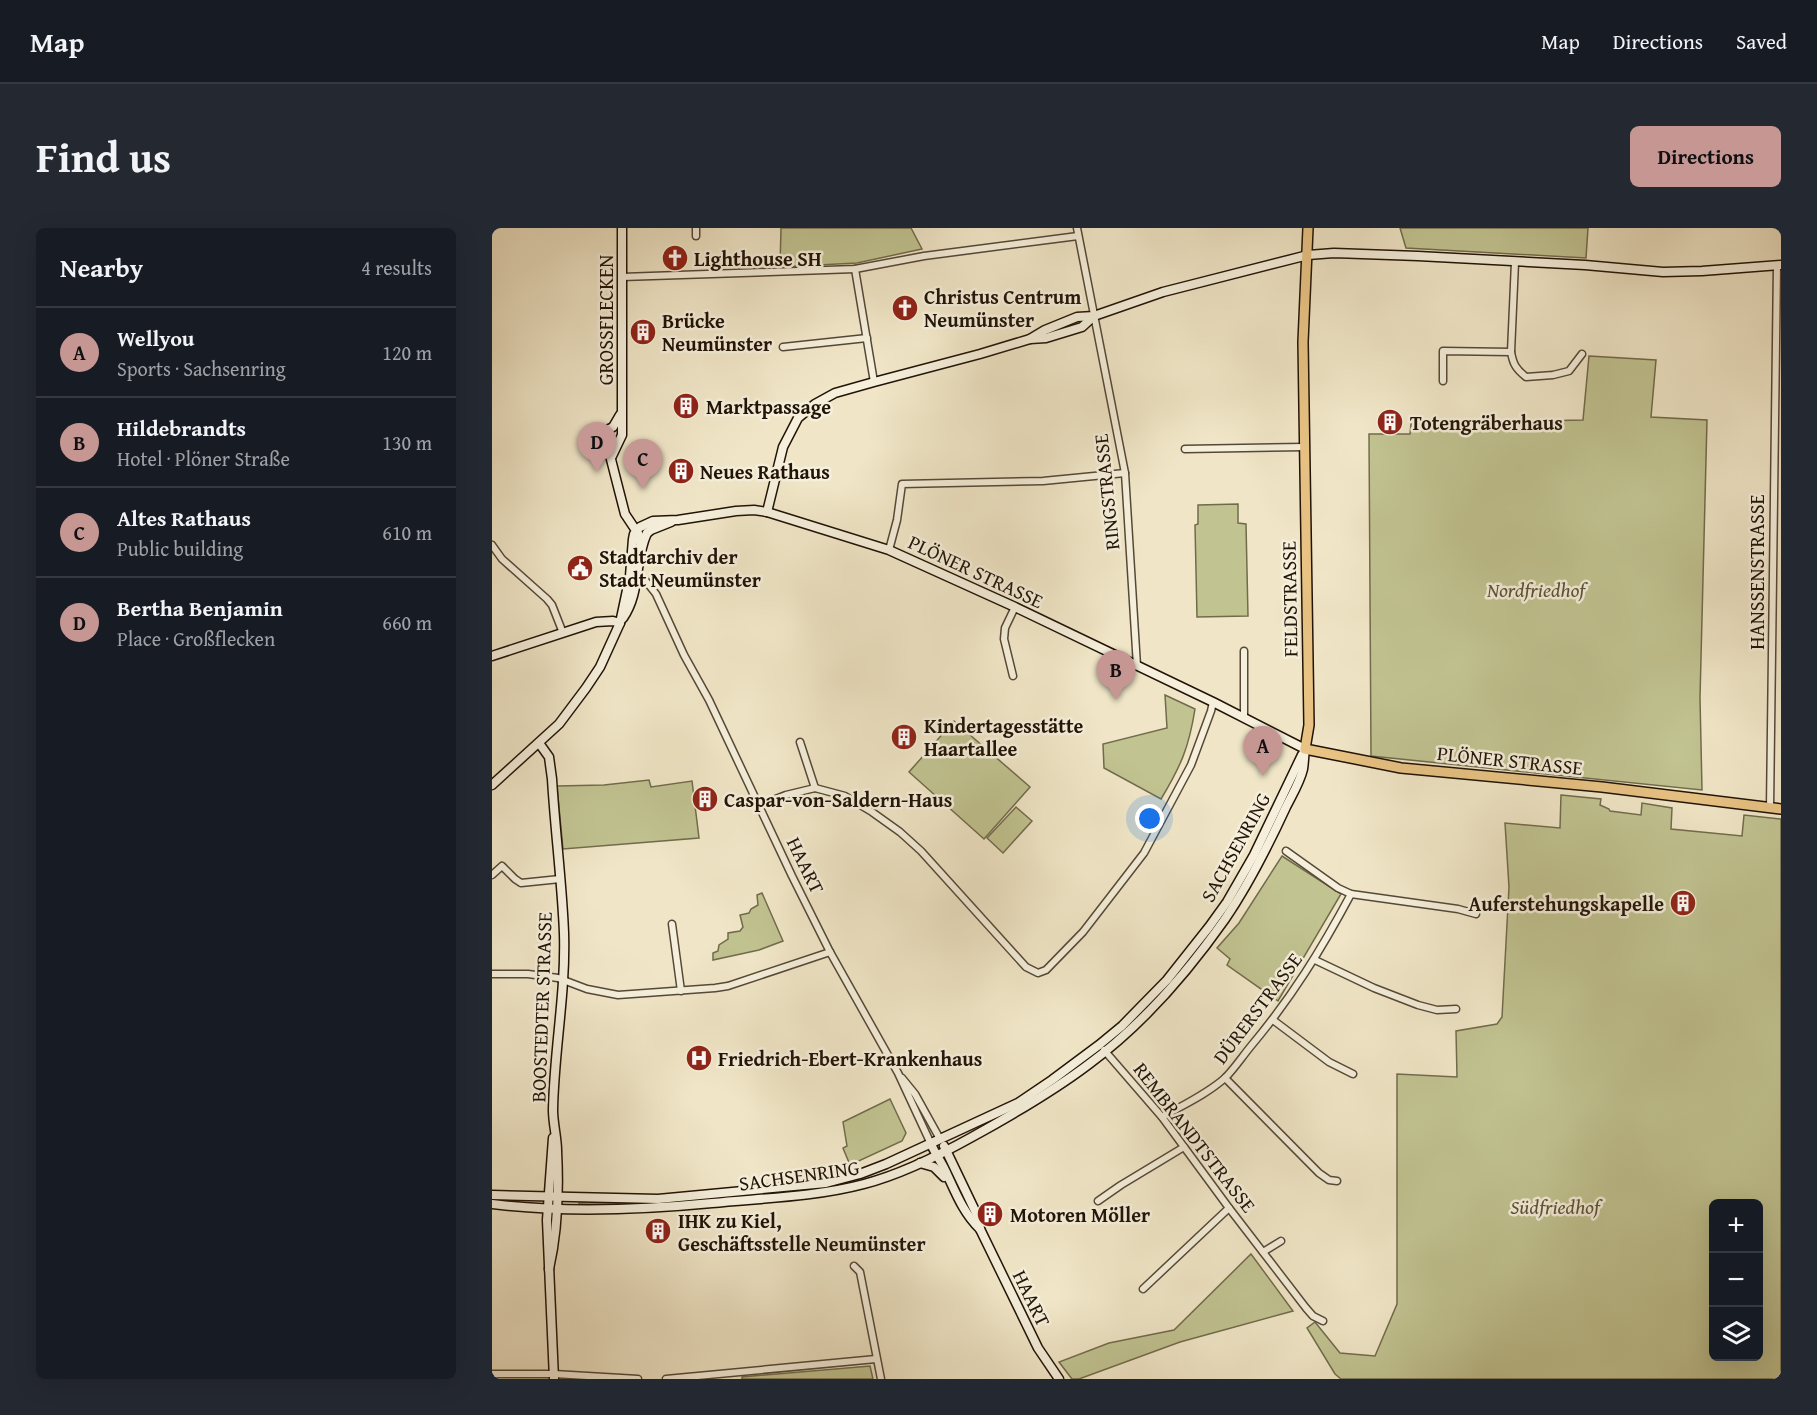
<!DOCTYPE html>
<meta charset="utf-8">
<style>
:root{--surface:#171b24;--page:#242831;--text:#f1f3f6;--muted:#9ea1a6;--line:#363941;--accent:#c59692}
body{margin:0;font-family:"Gentium Book Plus",serif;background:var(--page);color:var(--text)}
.controls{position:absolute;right:18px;bottom:18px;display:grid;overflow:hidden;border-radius:9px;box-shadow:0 6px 24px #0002}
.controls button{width:54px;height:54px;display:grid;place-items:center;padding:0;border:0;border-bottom:2px solid var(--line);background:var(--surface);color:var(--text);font:30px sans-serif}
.you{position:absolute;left:658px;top:591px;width:21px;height:21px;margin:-15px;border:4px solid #fff;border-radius:50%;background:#1a73e8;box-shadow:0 0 0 9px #1a73e833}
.badge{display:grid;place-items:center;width:39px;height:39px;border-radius:50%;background:var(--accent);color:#111;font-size:20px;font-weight:700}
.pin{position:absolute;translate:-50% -50px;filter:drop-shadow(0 2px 3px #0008)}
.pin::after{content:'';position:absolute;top:32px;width:21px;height:18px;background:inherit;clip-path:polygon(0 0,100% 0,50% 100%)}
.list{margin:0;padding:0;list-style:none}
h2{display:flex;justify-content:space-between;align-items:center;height:78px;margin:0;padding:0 24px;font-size:26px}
h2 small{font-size:20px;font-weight:400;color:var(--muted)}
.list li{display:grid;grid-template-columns:39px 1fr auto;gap:18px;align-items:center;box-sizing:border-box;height:90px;padding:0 24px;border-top:2px solid var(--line)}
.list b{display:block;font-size:22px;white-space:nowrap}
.list p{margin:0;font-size:20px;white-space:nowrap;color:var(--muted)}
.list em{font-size:20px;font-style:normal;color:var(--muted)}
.icon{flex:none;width:33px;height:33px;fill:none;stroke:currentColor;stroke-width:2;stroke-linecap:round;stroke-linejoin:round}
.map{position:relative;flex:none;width:1289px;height:1151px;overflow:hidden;border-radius:9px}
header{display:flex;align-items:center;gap:36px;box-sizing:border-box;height:84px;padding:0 30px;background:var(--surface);border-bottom:2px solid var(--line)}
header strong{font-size:28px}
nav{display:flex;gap:33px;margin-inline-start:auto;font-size:21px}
.intro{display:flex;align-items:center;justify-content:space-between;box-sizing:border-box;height:144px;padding:0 36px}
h1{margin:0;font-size:42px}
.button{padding:15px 27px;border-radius:9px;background:var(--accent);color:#111;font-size:21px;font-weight:700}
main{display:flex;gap:36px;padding:0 36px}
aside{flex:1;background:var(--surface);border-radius:9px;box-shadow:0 6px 24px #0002}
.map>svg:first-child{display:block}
.green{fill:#c1c391;stroke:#716b4c;stroke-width:1.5;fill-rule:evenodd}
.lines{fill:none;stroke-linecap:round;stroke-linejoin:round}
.street-casing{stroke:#554837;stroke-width:9}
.secondary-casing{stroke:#211307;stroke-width:11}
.primary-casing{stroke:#211307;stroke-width:12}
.street{stroke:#f5efdb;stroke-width:6}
.secondary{stroke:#f5efdb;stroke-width:8}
.primary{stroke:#e8c384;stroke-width:9}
.labels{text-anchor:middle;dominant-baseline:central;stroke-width:5;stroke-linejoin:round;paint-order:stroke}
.poi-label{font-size:20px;font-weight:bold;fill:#211307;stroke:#f5efdb;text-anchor:start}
.street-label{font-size:20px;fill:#211307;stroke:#f5efdb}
.park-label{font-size:20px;font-style:italic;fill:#595137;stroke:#f5efdb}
</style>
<header>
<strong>Map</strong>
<nav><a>Map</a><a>Directions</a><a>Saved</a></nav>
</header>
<div class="intro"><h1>Find us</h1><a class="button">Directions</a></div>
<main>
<aside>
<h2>Nearby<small>4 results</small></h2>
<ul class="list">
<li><span class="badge">A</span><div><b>Wellyou</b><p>Sports · Sachsenring</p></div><em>120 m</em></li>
<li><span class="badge">B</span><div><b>Hildebrandts</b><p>Hotel · Plöner Straße</p></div><em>130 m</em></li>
<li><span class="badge">C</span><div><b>Altes Rathaus</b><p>Public building</p></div><em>610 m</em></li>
<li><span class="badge">D</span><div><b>Bertha Benjamin</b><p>Place · Großflecken</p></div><em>660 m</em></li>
</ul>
</aside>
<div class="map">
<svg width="1289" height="1151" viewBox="0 0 1289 1151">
<rect width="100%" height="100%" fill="#f0e6c7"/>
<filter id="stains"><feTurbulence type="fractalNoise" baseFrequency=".00333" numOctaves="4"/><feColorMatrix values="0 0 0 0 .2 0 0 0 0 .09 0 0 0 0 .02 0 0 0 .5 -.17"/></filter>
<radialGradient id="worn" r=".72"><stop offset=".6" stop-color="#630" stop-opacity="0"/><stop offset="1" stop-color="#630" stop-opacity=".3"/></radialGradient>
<g class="green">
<path d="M289,0H419L430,21L365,35L288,39Z"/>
<path d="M908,0H1096L1094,30L914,20Z"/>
<path d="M1097,128L1164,132L1159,189L1215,192L1208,470L1210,562L879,528L877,206H918L919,196L1091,192Z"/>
<path d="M746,276V295L754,296L756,388L705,389L703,297L706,296V277Z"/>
<path d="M673,467L703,481C697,519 689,538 669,571L612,540L611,516L675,500Z"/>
<path d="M462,493L538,559L492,611L417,544Z"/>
<path d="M157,552L159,559L200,553L207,610L71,621L65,558L112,557Z"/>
<path d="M1069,567L1109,571L1108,577L1117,581L1118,583L1149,587L1150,575L1180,580L1179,601L1250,608L1252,587L1289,591V1151H849L843,1146L815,1100L823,1094L848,1125L883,1128L905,1076V846L965,849L964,803L1005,796L1010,789L1017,659L1013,595L1068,600ZM1222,976H1266V1128H1222Z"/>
<path d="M524,579L540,593L511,625L495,610Z"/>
<path d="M790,628L849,666L786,773L735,737L738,731L725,720L747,695Z"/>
<path d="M270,665L291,713L267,722L221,732V725L226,723L227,717L236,711V705L248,703L251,699L248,687L257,685L259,681L266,677L265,667Z"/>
<path d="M398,871L414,905L410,913L358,937L351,920L355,918L351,894Z"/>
<path d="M322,960L303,964L196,974L87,978V975L162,974Z"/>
<path d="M759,1026L801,1083L688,1114L587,1151H580L567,1134L617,1115L682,1102Z"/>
<path d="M378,1138L381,1151H250V1149Z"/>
</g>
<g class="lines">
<defs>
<g id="street">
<path d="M204,0V8"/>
<path d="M585,0L633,245L645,438"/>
<path d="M1023,34L1019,124C1021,136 1024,141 1034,149L1061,147L1077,143L1090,126"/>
<path d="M363,41L382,154"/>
<path d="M130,49L363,41L432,28L586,8"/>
<path d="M291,119L375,110"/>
<path d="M951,153V123L1019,124"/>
<path d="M693,221L813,219"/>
<path d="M0,317L10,331L55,371L60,377L71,405"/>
<path d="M397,322L405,292L410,256L551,253L633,245"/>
<path d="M146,348L153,352L164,366L192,427L217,472L300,648L338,724L406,845L439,916"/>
<path d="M752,423V490"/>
<path d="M521,448L512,411L513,400L523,379"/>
<path d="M308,514L323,560"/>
<path d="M266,578L294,567L323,560L353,568L380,584L408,604L429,623L534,739L546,745L554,742L591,704L652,625L699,537L719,483L721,474"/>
<path d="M1278,580L1285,37"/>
<path d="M794,623L846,660L859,666L966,681L984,686"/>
<path d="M0,647L10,638L23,651L29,655L68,651"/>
<path d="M180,696L189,763"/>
<path d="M823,732L882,760L926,777L945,782L964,781"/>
<path d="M0,746H36L66,750L95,761L126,767L223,760L236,758L338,724"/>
<path d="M781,792L837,834L861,846"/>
<path d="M612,822L670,889L737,980L814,1080L821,1088L831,1093"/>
<path d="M410,850L423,866L448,911"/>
<path d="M733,850L827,945L837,952L845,953"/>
<path d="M670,889C691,877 715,866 733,850C742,841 750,829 759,818C800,769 829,722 859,666"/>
<path d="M606,973L629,957L692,919"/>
<path d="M771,1024L789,1013"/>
<path d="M362,1038L368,1044L389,1151"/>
<path d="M651,1061L737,980"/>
<path d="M0,1146H62L146,1151"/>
<path d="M174,1151L384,1131"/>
</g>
<g id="secondary">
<path d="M538,111L553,102L585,89L602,88L671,64L816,27L842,25L926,28L1093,37L1171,44L1210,43L1289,37"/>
<path d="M128,187L121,199L115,202L113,208L133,286L147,307L149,321"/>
<path d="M120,228L130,207V0"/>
<path d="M275,284L291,219L306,190L323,176L343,165L382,154L488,126L538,111L554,110L590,99L602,88"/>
<path d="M155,305L159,302L179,294"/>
<path d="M131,390C149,364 142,333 155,305"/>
<path d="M0,428L104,394L121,393L128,395"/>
<path d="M47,515L57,529L60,551C63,602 70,654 72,705C74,764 62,823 61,882C61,896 65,909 65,923C67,962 66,1002 57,1041"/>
<path d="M0,557L67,496L94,460L108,439L128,395L138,348L141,311L142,306L148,299L161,293L186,292L244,283L262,282L275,284L397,322L523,379L721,474L813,521"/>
<path d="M61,910L55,992L62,1151"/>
<path d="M439,916C443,925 449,934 453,942C463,963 471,985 488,1001"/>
<path d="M452,918L486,989L488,1001L546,1120L567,1151"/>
<path d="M428,935L442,939L452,949"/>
<path d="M0,967L166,971L334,955L368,946L394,936L526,875L560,852L607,817L630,798L675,752L717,699L735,674L762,627L810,527"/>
<path d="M0,976C73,985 147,982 220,975C270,970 323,969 372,956C410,946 446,928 480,909C520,887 560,864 597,836C650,797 695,745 733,691C757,656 776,618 794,579C800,567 808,554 811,541C812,535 812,528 813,521"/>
</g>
<path id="primary" d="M816,0L811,114L817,497L813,521L909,540L1110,559L1289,581"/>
</defs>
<use href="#street" class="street-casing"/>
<use href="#secondary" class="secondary-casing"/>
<use href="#primary" class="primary-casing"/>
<use href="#street" class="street"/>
<use href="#secondary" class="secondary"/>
<use href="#primary" class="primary"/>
</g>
<defs>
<symbol id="church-disc" viewBox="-11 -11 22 22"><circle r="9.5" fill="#8f2418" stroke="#f5efdb"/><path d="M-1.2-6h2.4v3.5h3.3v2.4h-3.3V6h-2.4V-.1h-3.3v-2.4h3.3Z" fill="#fff"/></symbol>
<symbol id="building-disc" viewBox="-11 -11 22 22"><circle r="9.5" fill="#8f2418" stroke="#f5efdb"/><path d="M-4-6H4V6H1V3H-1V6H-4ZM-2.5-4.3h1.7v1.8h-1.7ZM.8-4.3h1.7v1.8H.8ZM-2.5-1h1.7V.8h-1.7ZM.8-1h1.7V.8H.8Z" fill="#fff"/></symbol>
<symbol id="civic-disc" viewBox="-11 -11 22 22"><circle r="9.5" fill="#8f2418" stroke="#f5efdb"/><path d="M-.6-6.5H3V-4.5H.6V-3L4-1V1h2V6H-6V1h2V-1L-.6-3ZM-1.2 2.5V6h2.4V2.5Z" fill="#fff"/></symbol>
<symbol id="hospital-disc" viewBox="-11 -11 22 22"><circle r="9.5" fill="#8f2418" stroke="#f5efdb"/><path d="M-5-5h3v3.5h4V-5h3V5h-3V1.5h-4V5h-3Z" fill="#fff"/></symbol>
</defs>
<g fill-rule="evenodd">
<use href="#church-disc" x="168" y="15" width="30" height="30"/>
<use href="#church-disc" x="398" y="65" width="30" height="30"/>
<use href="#building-disc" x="136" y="89" width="30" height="30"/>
<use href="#building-disc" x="179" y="163" width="30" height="30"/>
<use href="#building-disc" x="883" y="179" width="30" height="30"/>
<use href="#building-disc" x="174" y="228" width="30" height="30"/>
<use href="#civic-disc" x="73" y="325" width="30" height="30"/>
<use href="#building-disc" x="397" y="494" width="30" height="30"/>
<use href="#building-disc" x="198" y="556" width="30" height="30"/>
<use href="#building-disc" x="1176" y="660" width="30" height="30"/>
<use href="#hospital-disc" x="192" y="815" width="30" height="30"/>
<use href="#building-disc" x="483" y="971" width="30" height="30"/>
<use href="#building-disc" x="151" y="988" width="30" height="30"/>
</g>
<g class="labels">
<g class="poi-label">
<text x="202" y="30">Lighthouse SH</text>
<text x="432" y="68">Christus Centrum<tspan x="432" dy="23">Neumünster</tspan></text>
<text x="170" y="92">Brücke<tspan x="170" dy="23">Neumünster</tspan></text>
<text x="214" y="178">Marktpassage</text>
<text x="918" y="194">Totengräberhaus</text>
<text x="208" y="243">Neues Rathaus</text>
<text x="107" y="328">Stadtarchiv der<tspan x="107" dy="23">Stadt Neumünster</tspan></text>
<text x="432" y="497">Kindertagesstätte<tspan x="432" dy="23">Haartallee</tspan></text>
<text x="232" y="571">Caspar-von-Saldern-Haus</text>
<text x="1172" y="675" text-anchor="end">Auferstehungskapelle</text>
<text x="226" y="830">Friedrich-Ebert-Krankenhaus</text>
<text x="518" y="986">Motoren Möller</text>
<text x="186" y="992">IHK zu Kiel,<tspan x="186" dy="23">Geschäftsstelle Neumünster</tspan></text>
</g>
<g class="street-label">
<text transform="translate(113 92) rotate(-90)">GROSSFLECKEN</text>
<text transform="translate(614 264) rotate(-96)">RINGSTRASSE</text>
<text transform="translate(484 343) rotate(25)">PLÖNER STRASSE</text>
<text transform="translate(1264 344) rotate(-90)">HANSSENSTRASSE</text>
<text transform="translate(797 371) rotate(-91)">FELDSTRASSE</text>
<text transform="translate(1018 532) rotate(6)">PLÖNER STRASSE</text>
<text transform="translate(743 619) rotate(-61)">SACHSENRING</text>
<text transform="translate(314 637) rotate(64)">HAART</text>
<text transform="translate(49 779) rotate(-88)">BOOSTEDTER STRASSE</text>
<text transform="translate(765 780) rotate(-53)">DÜRERSTRASSE</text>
<text transform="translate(703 909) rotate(52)">REMBRANDTSTRASSE</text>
<text transform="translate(307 947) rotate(-8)">SACHSENRING</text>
<text transform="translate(540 1070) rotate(64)">HAART</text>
</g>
<g class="park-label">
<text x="1044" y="361">Nordfriedhof</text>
<text x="1063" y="978">Südfriedhof</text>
</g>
</g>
<rect width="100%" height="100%" filter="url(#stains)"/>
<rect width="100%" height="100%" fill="url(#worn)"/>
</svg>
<div class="controls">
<button>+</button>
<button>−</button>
<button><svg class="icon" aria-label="layers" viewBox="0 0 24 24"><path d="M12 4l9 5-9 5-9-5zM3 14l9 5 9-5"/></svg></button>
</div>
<div class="you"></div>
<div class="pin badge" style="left:771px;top:548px">A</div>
<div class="pin badge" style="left:624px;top:472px">B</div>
<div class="pin badge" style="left:151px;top:261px">C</div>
<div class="pin badge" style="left:105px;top:244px">D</div>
</div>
</main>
